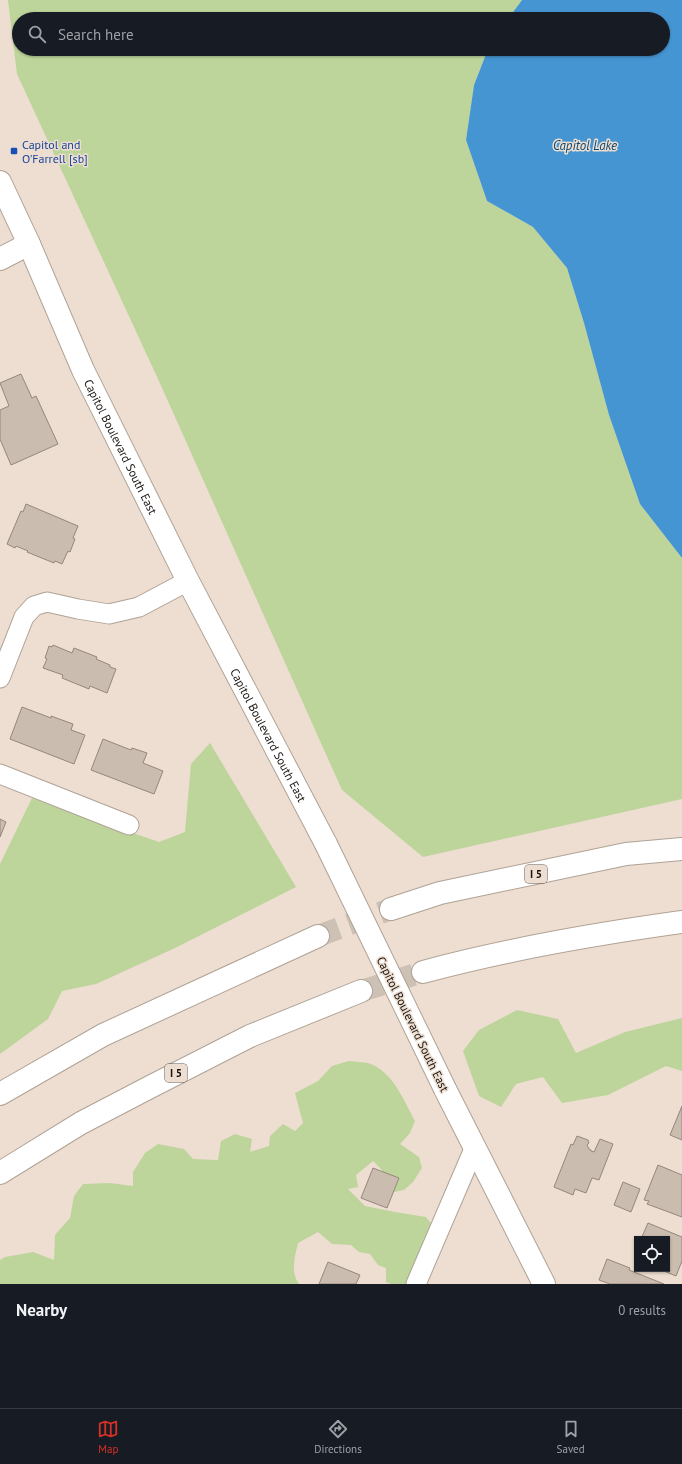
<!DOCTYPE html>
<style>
:root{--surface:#171b24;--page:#20242c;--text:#f1f3f6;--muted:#9ea1a6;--line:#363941;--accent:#d93025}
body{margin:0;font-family:"PT Sans",sans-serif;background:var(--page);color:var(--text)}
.controls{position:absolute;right:12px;bottom:12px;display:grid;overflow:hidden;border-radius:0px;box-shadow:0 1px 3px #0004}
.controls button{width:36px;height:36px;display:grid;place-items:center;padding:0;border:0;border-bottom:1px solid var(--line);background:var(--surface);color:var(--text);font:20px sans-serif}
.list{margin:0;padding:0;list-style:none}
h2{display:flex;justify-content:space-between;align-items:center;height:52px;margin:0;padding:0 16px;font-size:17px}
h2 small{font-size:13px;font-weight:400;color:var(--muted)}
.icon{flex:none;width:22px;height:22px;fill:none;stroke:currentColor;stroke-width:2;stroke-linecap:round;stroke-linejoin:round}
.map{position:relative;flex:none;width:682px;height:1284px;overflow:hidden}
.search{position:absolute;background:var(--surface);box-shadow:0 1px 3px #0004;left:12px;right:12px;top:12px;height:44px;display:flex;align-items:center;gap:10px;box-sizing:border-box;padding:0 14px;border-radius:22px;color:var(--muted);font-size:15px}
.sheet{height:124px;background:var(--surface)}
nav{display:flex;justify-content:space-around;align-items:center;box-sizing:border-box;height:56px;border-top:1px solid var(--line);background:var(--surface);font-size:11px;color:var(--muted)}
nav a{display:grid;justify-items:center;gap:2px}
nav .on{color:var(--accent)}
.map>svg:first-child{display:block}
.green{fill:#bdd59b}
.water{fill:#4595d2}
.building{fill:#cabcaf;stroke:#94877b}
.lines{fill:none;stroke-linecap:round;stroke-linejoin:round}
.motorway-tunnel{stroke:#cdc0b4;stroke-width:22;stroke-dasharray:22 11;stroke-linecap:butt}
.minor-casing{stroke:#afa295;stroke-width:21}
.tertiary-casing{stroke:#afa295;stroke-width:24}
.secondary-casing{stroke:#afa295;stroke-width:24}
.motorway-casing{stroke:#afa295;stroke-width:24}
.minor{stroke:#fff;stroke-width:19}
.tertiary{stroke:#fff;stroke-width:22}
.secondary{stroke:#fff;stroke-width:22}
.motorway{stroke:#fff;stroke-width:22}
.secondary-bridge-casing{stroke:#afa295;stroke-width:24;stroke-linecap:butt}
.secondary-bridge{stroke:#fff;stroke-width:22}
.transit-dot{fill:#1a4fb4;stroke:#edded1;stroke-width:1.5}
.labels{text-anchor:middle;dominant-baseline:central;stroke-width:3;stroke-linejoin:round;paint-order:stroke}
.shield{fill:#edded1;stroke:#59514b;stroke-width:1}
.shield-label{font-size:11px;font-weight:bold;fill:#1a1511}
.transit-label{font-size:12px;fill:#164399;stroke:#edded1;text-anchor:start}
.street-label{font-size:12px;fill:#1a1511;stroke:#edded1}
.water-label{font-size:13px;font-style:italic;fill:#0c4972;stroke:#edded1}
</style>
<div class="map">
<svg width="682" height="1284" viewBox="0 0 682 1284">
<rect width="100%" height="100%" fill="#edded1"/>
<g class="green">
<path d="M8,0H522L508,19H19V49H488L474,85L466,140L487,201L533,227L567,268L584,323L609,415L640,504L682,558V799L423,857L342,790L158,379L17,74Z"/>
<path d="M210,743L296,887L173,949L96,984L62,991L48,1019L0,1054V864L32,798L159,842L185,832L191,764Z"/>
<path d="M517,1010L558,1019L576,1053L625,1032L682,1018V1071L666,1066L608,1095L562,1103L543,1077L516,1084L501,1107L479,1096L463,1051L479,1030Z"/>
<path d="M349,1061C355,1062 363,1062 368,1063C393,1071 404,1101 415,1121L410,1133L400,1144L419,1157L422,1168L413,1182L404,1190L394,1192L382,1175V1170L373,1161L356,1175L358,1187L348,1189L365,1206L395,1212L426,1217L441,1236L415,1284H391L386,1282V1268L378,1265L370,1254L359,1252L351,1245L332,1244L318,1232L298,1243C295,1256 290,1272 299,1284H0V1260L5,1257L33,1252L54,1260L55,1235L70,1218L74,1196L83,1184L110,1183L133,1186V1172L145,1153L158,1144L184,1149L193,1159L218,1160L221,1141L235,1134L252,1139L250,1152L269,1146L270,1136L283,1124L295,1131L303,1123L295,1093L318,1081L332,1066Z"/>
</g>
<path class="water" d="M522,0H682V558L640,504L609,415L584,323L567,268L533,227L487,201L466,140L474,85L488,49H663V19H508Z"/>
<g class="building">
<path d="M21,374L32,398L36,396L58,444L11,465L0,439V410L9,406L0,383Z"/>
<path d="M26,504L78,526L73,538L75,539L70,552L68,551L62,564L55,561L54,563L27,552L28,551L16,546L15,548L7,544L21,511L23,512Z"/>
<path d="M53,645L72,653L74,648L97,657L96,659L110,665V667L116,669L107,693L90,686L89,689L62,678L63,675L43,668L47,659L45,658L49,646L52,647Z"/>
<path d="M22,707L51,718V716L73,724L71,730L85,735L74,764L10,739Z"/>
<path d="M103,739L131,750L132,748L147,753L143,763L163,771L154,794L91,770Z"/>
<path d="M0,819L6,822L0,837Z"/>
<path d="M682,1106V1140L670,1135Z"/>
<path d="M577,1136L588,1140L589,1143L587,1145L589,1149L591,1150V1151L594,1152L600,1139L613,1144L599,1180L592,1178L586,1193L575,1189L573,1195L554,1187L571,1144L573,1145Z"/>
<path d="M658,1165L682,1175V1217L647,1204L649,1201L644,1200Z"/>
<path d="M373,1168L399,1178L387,1208L361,1198Z"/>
<path d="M623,1182L640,1189L631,1212L614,1205Z"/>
<path d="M648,1223L682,1237V1261L676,1276L659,1269H667V1239H641Z"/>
<path d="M607,1259L630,1268L629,1270L664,1284H610L599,1280Z"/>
<path d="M328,1262L360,1275L356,1284H319Z"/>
</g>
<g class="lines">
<g class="motorway-tunnel">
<path d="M318,936L391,909"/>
<path d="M361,991L423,972"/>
</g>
<defs>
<g id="minor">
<path d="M0,678L24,617L34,606L47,602L78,609L109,614L139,607L188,581"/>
<path d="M0,774L129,825"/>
<path d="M416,1284L474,1149"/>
</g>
<path id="tertiary" d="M0,259L29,244"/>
<g id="secondary">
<path id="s1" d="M0,182L29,244L83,370L188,581L326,844"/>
<path d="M445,1089L544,1284"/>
</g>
<g id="motorway">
<path d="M391,909L440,893L626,854L682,849"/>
<path d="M423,972C508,949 595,934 682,922"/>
<path d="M0,1094L103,1035L318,936"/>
<path d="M0,1173L81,1123L152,1086L250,1036L361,991"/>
</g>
</defs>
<use href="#minor" class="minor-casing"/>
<use href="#tertiary" class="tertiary-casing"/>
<use href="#secondary" class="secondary-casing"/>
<use href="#motorway" class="motorway-casing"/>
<use href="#minor" class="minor"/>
<use href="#tertiary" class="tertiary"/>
<use href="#secondary" class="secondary"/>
<use href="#motorway" class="motorway"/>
<defs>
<path id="secondary-bridge" d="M326,844L445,1089"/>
</defs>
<use href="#secondary-bridge" class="secondary-bridge-casing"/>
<use href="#secondary-bridge" class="secondary-bridge"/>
</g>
<rect class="transit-dot" x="10" y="147" width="8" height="8" rx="2"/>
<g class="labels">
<g class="shield">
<rect x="525" y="865" width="22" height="18" rx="3"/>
<rect x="165" y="1064" width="22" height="18" rx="3"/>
</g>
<g class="shield-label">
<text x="536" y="874">I 5</text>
<text x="176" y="1073">I 5</text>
</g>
<g class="transit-label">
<text x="22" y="144">Capitol and<tspan x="22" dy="14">O'Farrell [sb]</tspan></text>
</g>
<g class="street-label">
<text stroke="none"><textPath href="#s1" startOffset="291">Capitol Boulevard South East</textPath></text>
<text stroke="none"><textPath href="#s1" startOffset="615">Capitol Boulevard South East</textPath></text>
<text transform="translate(413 1024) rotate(64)">Capitol Boulevard South East</text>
</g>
<g class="water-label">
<text x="585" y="145">Capitol Lake</text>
</g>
</g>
</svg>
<div class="controls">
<button><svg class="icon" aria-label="locate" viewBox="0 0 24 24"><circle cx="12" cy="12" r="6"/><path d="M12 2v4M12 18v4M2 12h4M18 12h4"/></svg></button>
</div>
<div class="search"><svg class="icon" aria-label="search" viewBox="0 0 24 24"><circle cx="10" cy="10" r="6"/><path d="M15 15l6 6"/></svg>Search here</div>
</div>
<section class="sheet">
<h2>Nearby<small>0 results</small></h2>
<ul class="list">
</ul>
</section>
<nav>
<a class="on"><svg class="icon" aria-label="map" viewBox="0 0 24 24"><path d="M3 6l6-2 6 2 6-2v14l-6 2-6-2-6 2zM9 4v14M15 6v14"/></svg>Map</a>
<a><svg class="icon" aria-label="directions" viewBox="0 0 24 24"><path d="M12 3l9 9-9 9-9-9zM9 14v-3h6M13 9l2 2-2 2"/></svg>Directions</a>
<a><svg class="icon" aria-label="saved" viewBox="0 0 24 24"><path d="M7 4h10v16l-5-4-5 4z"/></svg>Saved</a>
</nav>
